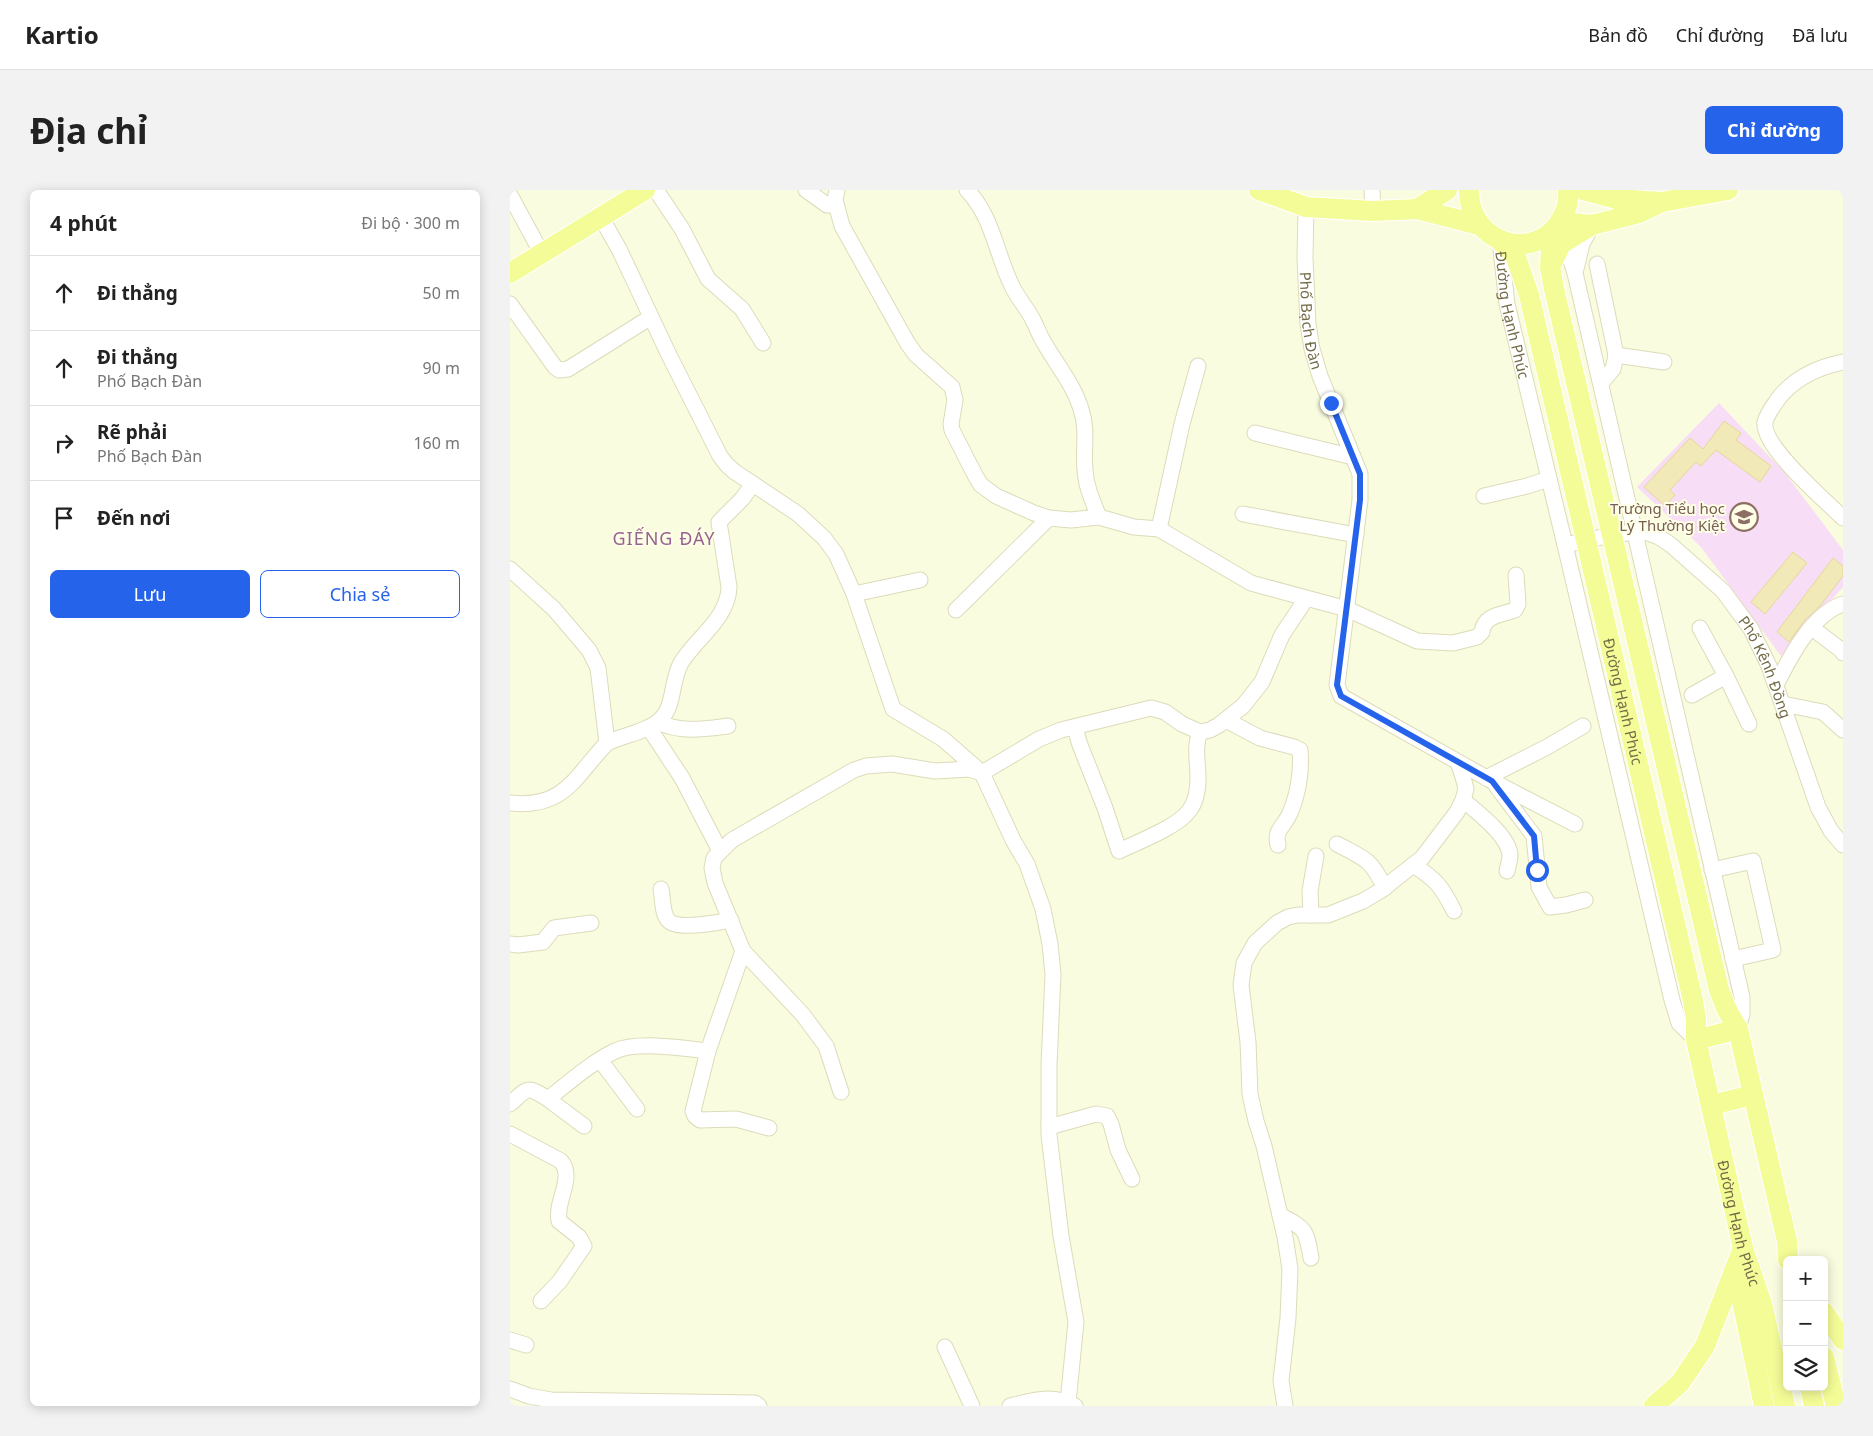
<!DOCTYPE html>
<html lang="vi">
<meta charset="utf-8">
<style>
:root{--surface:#fff;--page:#f2f2f2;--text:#222;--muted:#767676;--line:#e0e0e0;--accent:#2563eb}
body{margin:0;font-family:"Noto Sans",sans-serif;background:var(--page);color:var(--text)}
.controls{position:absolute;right:15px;bottom:15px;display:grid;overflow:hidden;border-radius:8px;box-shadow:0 2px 12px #0003}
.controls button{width:45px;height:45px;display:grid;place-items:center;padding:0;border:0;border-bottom:1px solid var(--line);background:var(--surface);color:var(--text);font:25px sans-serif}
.stop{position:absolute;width:15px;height:15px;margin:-11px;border:4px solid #2563eb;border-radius:50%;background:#fff}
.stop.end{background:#2563eb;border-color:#fff;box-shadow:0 1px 5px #0008}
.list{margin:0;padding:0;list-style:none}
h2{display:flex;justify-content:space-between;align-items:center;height:65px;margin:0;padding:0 20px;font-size:21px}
h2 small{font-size:16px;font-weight:400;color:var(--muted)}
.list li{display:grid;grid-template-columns:32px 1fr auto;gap:15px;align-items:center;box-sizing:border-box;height:75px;padding:0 20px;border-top:1px solid var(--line)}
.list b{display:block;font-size:19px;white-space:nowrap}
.list p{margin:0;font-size:16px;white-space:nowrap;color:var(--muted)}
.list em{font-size:16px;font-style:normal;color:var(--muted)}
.actions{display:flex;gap:10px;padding:15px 20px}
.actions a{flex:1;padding:11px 0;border:1px solid var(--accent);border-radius:8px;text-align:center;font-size:18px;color:var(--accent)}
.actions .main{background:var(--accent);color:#fff}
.icon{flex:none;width:28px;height:28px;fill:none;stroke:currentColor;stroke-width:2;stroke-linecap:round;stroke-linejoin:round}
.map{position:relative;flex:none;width:1333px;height:1216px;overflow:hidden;border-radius:8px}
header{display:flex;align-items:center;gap:30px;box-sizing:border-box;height:70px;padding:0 25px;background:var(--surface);border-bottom:1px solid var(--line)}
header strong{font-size:24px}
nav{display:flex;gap:28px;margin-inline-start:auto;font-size:18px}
.intro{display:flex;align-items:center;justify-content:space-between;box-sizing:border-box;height:120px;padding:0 30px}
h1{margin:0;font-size:35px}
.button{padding:12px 22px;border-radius:8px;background:var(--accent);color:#fff;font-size:18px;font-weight:700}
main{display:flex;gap:30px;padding:0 30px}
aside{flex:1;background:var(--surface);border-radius:8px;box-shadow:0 2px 12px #0003}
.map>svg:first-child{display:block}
.education{fill:#f8ddf6}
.building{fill:#f2e9b8;stroke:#e5d898}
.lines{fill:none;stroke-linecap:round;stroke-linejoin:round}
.minor-casing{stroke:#dddbb9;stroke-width:17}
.major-casing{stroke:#fff;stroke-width:22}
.minor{stroke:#fff;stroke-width:15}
.major{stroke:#f4fc97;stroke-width:20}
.route{stroke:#2563eb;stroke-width:6}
.labels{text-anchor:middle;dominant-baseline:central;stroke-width:4;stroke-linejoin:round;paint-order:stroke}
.street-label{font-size:15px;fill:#736b47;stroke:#feffe6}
.education-label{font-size:15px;fill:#785e54;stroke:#feffe6;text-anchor:end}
.quarter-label{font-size:18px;letter-spacing:1px;fill:#976391;stroke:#feffe6}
</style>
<header>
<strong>Kartio</strong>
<nav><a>Bản đồ</a><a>Chỉ đường</a><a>Đã lưu</a></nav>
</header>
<div class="intro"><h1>Địa chỉ</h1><a class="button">Chỉ đường</a></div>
<main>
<aside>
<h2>4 phút<small>Đi bộ · 300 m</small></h2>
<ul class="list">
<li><svg class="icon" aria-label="ahead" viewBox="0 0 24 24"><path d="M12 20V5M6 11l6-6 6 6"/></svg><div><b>Đi thẳng</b></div><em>50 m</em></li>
<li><svg class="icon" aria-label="ahead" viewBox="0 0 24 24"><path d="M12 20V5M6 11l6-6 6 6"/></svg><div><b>Đi thẳng</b><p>Phố Bạch Đàn</p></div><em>90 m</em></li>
<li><svg class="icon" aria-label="right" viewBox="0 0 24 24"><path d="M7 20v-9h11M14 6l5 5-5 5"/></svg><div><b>Rẽ phải</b><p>Phố Bạch Đàn</p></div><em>160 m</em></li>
<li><svg class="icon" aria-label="arrive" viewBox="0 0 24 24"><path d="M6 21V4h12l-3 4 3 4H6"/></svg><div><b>Đến nơi</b></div></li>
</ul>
<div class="actions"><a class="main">Lưu</a><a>Chia sẻ</a></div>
</aside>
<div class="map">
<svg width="1333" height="1216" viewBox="0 0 1333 1216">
<rect width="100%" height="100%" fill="#fafce0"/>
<path class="education" d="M1209,213L1275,283L1333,360V397L1271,466L1191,357L1127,297Z"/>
<g class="building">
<path d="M1214,231L1231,243L1226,250L1261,276L1250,292L1206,260L1191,276L1186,272L1160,300L1165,305L1155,316L1134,297L1180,248L1193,259Z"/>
<path d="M1283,362L1297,373L1255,424L1241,412Z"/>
<path d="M1323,368L1333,376V386L1310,416L1294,431L1279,452L1267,442Z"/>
</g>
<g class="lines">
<defs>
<g id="minor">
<path d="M146,0L172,39L198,89L232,119L253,153"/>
<path d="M296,0L317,15H325"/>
<path d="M327,0L325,10L332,36L398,154L406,165L442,197L445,210L441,234L442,240L466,287L471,295L486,306L524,323L539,328L561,330L589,327L624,337L649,339L741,393L837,419L907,451L943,453L967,447L972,442C974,425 991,425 1005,420L1008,414L1006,385"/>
<path d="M457,0C483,27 486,64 502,96C508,109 518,119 524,132C527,138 529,144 532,149C545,173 563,193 571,219C578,240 573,259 575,280C576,297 583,312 589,327"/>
<path d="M862,0L863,21"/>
<path d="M0,5L32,64"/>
<path id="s1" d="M796,17L795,68L798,134L802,159L810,186L850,284V310L827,495L831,506L982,591L1065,634"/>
<path d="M91,27L110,61L159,165L210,266L217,275L225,282L288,324L314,348L326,364L344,404L383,519L433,549L472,583L503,650L517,674L533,719L540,754L543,785L539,875V945L551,1046L566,1132L558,1212"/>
<path d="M1046,47L1060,68L1065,83L1232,807V824L1228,839"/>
<path id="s2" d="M990,51L997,114L1055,355L1162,810L1169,833L1186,850"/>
<path d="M1087,74L1106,165L1103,179L1091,193"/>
<path d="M1065,83L1072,54L1082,35"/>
<path d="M0,114L45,177L49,180L58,179L141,127"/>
<path d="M1106,165L1154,172"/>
<path d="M1333,172C1308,177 1284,188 1268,209C1264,215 1257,224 1255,232C1251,256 1316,311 1333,328"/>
<path d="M745,243L843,267"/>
<path d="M974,306L1017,296L1039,289"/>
<path d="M733,324L846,345"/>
<path d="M649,339L672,234L688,176"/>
<path id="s3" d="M1055,355L1101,345L1132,341L1149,347L1161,355L1213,401L1241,439L1259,476L1308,617L1321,641L1333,655"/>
<path d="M0,379L44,419L79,460L88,478L97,553C65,586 55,619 0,613"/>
<path d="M344,404L410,390"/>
<path d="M446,420L539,328"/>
<path d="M1190,438L1216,486L1239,534"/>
<path d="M1302,438L1331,460L1333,463"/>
<path d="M1266,495C1280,467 1302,424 1333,414"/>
<path d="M1182,505L1216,486"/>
<path d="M1273,514L1313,522L1333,540"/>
<path d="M716,530L750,548L784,557L790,560C792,580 788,605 780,623C774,637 764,640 768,655"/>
<path d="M148,532C170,543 194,539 218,536"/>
<path d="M139,538L172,588L210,661"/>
<path d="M565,538L570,555L595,618L609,661C628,652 667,637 679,621C686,612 688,599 688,588C688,572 684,557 690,542"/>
<path d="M97,553C113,545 137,542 150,530C165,516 161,490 171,473C186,448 218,429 219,397L209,332L232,309L243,294"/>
<path d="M976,588L1037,557L1073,536"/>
<path d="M987,597L1024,646L1029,697L1040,717L1056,715L1075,710"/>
<path d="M953,610C967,622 999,646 1000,665C1000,670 998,676 997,681"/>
<path d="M827,654C855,669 860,668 875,698"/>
<path d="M903,675C926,689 932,697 944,721"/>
<path d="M1202,680L1243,671L1263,760L1223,769"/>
<path d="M151,699C153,709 152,723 158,730C167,741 208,732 221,730"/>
<path d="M801,725L800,701L806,666"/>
<path d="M0,754L8,755L33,752L44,738L81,733"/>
<path d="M233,761L293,825L316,856L331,902"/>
<path d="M198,861L183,921L185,926L190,930L226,929L259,938"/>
<path d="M90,870L127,919"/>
<path d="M38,909L74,936"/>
<path d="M0,914C18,898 16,895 38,909C58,893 82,872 105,861C127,851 173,858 198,861L233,761L205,693L202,678L204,668L222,650L344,580L356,576L382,574L425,581L459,579L472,583L529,549L551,540L641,518L655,522L672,534L690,542L700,540L709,535L733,516L752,492L772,445L796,409"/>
<path d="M539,937L586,924L597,926L601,934L608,960L622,989"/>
<path d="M0,944L51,971C65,988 45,1011 49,1031L69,1047L74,1056L50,1091L31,1111"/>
<path d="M770,1025C796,1039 796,1039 801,1068"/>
<path d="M0,1150L16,1155"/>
<path d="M435,1157L462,1216"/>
<path d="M0,1199L19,1206L41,1210L245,1213L249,1216"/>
<path d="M500,1216C523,1210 543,1204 565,1216"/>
<path d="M775,1216L771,1191L778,1128L780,1079L775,1047L754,956L746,931L740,904L738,852L731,795L734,773L745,753L767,733L778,727L788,725H818L853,711L870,701L912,668L947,622L953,610L956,599L953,587L948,572"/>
</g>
<g id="major">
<path d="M749,0L796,17L863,21L907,19L969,35"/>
<path d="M959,0C958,54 1028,76 1053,26C1057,18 1059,9 1058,0"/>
<path d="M1073,0L1107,9L1152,12L1218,0"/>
<path d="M907,19L937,0"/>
<path d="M1050,32L1082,35L1129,23L1148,14"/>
<path d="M1042,41L1040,77L1044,99L1209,800L1217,820L1228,839L1277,1051L1278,1070"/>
<path id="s4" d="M990,51L1005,65L1019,105L1182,806L1186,829V850L1233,1058L1252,1114L1275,1216"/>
<path d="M1041,75L1051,54L1082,35"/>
<path d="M0,83L135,0"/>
<path d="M1186,850L1228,839"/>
<path d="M1201,915L1243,905"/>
<path d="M1233,1072L1232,1111L1254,1216"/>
<path d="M1314,1122L1333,1150"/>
<path d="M1314,1167L1326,1216"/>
<path d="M1300,1197L1304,1216"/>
<path d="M1144,1216L1170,1193L1195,1156L1233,1058"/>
</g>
</defs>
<use href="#minor" class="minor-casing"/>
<use href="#major" class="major-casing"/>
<use href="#minor" class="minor"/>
<use href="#major" class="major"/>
</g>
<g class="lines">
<path class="route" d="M821,213L850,284V310L827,495L831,506L982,591L1024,646L1027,680"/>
</g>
<defs>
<symbol id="school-ring" viewBox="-11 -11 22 22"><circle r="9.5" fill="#feffe6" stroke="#8d6e63" stroke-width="1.5"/><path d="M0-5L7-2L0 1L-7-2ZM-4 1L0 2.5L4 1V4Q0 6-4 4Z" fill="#8d6e63"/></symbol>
</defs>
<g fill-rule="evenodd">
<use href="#school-ring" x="1218" y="311" width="32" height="32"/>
</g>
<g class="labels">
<g class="street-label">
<text stroke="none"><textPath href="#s2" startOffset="75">Đường Hạnh Phúc</textPath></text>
<text stroke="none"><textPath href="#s1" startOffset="114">Phố Bạch Đàn</textPath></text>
<text stroke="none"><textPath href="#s3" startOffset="268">Phố Kênh Đồng</textPath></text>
<text stroke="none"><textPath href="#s4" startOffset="480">Đường Hạnh Phúc</textPath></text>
<text stroke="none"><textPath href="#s4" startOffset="1015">Đường Hạnh Phúc</textPath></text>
</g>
<g class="education-label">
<text x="1215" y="318">Trường Tiểu học<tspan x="1215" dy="17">Lý Thường Kiệt</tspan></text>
</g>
<g class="quarter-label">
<text x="154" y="348">GIẾNG ĐÁY</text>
</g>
</g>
</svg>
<div class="controls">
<button>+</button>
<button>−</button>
<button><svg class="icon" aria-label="layers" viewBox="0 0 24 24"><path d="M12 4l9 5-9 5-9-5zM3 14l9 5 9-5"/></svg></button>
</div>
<div class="stop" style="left:1027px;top:680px"></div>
<div class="stop end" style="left:821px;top:213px"></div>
</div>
</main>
